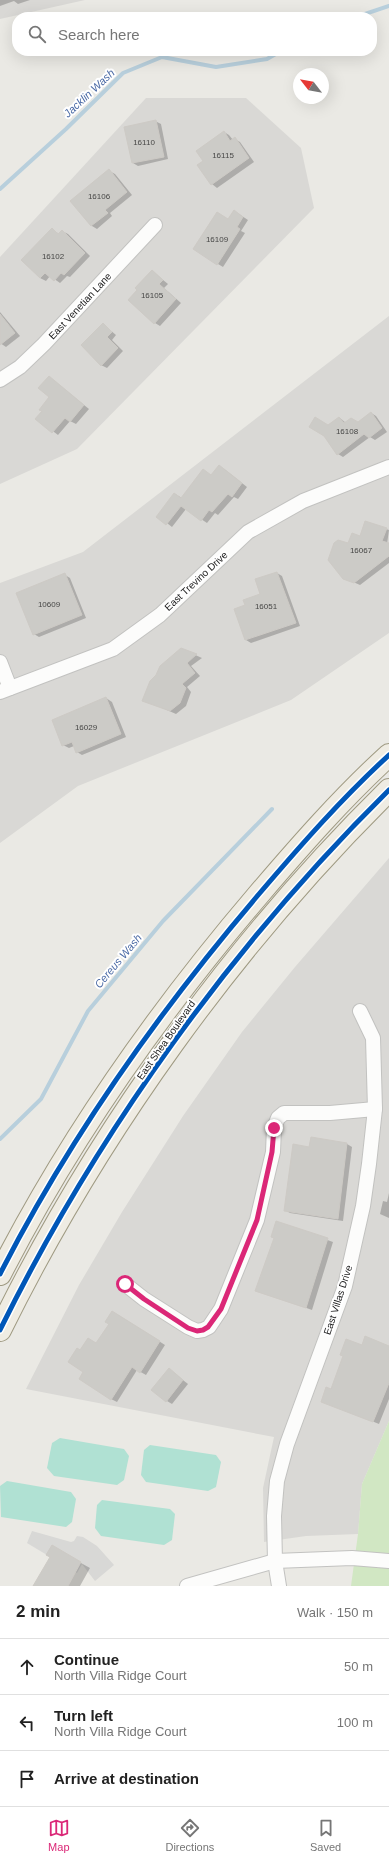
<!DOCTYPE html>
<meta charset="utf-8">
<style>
:root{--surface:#fff;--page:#f6f6f6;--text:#222;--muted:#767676;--line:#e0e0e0;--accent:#db2777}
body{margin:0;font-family:Arial,sans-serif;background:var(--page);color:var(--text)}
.compass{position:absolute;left:293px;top:68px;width:36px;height:36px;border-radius:50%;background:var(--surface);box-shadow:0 4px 16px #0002;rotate:301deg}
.stop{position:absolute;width:12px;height:12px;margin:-9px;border:3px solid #db2777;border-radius:50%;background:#fff}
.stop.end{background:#db2777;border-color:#fff;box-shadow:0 1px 4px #0008}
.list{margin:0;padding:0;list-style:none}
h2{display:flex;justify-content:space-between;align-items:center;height:52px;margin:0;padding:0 16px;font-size:17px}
h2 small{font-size:13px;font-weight:400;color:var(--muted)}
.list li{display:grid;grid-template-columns:26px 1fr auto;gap:12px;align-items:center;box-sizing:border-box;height:56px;padding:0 16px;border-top:1px solid var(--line)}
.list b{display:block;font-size:15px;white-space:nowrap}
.list p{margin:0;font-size:13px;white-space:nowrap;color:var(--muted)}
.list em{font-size:13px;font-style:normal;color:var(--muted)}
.icon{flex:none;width:22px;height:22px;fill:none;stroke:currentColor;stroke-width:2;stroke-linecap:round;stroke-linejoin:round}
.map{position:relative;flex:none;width:389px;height:1586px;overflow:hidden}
.search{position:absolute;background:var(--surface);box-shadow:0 4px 16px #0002;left:12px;right:12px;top:12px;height:44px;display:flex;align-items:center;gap:10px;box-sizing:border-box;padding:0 14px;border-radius:16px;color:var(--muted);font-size:15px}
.sheet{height:220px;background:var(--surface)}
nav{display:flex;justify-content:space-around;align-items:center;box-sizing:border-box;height:56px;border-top:1px solid var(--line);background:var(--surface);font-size:11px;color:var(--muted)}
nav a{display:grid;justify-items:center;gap:2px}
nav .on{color:var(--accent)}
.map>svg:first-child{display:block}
.residential{fill:#d9d8d5}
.grass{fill:#d1e7c3}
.pitch{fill:#b0e1d3}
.parking{fill:#d8d8d6}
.shadow{fill:#0003}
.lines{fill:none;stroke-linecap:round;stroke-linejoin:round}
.stream{stroke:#b8cfdc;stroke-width:4}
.building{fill:#cccbc7;stroke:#cdcac5}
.street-casing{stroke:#c2c2c0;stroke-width:16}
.primary-casing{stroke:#9f9a82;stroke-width:24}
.street{stroke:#fcfcfb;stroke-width:14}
.primary{stroke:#efece3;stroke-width:22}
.cycleway-casing{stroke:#fff;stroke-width:8}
.cycleway{stroke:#0057b8;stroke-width:5}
.route{stroke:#db2777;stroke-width:5}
.labels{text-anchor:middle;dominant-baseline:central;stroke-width:4;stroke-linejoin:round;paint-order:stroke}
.number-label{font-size:8px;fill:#474746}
.street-label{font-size:10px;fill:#1b1b1b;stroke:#fff}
.water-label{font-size:11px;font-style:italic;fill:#4c6ba6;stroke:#fff}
</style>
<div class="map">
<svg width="389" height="1586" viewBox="0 0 389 1586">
<rect width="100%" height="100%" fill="#eae9e4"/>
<g class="residential">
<path d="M0,0H85L0,19Z"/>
<path d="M146,98H246L301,148L314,208L77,449L0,484V257Z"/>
<path d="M389,316V633L291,700L78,786L0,843V583L83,552Z"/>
<path d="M389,858V1421L362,1484L358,1534L306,1536L264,1542L263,1488L274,1437L26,1389L79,1285L122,1212L183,1116L242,1032L295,967Z"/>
</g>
<path class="grass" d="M389,1421V1586H351L358,1534L362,1484Z"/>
<g class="pitch">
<path d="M60,1438L124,1449L129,1456L124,1480L117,1485L54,1476L47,1468L52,1443Z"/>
<path d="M150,1445L216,1455L221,1462L216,1487L208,1491L146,1482L141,1475L144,1450Z"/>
<path d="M7,1481L71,1492L76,1499L72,1522L66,1527L1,1517L0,1486Z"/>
<path d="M102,1500L170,1509L175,1514L172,1540L164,1545L101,1536L95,1528L97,1505Z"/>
</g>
<path class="parking" d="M32,1531L71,1542L74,1541L77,1536L83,1537L97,1546L114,1565L95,1581L82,1564L77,1573L27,1543Z"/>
<g class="shadow">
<path d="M0,0H30L18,4L14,1L0,6Z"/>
<path d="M155,121L161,124L168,159L138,166L133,163Z"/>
<path d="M224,132L229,135L233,140L235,139L240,142L254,162L217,188L212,184L205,161Z"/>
<path d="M109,171L115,174L132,195L110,213L112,216L97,229L92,226L72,201Z"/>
<path d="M239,214L248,220L241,231L245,233L223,267L218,264L228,220Z"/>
<path d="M52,229L59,234L62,231L68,234L90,256L70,277L67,276L60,283L50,276L46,281L40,278Z"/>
<path d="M152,271L168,284L164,288L181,303L160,326L155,323Z"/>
<path d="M0,312L20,336L6,347L0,343Z"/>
<path d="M103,324L116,335L112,340L123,351L107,368L101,365Z"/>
<path d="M49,377L89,409L76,424L70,421L58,435L37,419L51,397Z"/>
<path d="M371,413L376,416L387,432L375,440L370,437L343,457L338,454L328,426L340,418L346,423H358Z"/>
<path d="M224,469L247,487L238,499L234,497L218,515L215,513L207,523L186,509L172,527L158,516L175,494L182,498Z"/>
<path d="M386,529L389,530L387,544H389V563L360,585L344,578L349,545L361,537Z"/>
<path d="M277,573L282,576L300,626L251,643L246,640V606L261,595Z"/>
<path d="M65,575L70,578L86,618L39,637L34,634Z"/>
<path d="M182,649L202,658L191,666L200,676L187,687L191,692L186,706L176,714L144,700Z"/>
<path d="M106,698L112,702L126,737L82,755L77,752L74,746L69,748L63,745Z"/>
<path d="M347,1144L352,1147L343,1221L290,1213L285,1210L310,1148Z"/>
<path d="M389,1193V1218L380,1214L383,1201L387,1202Z"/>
<path d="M277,1222L333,1242L312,1310L257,1290L275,1238Z"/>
<path d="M118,1315L165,1345L146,1375L137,1370L117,1402L111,1399L84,1372L81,1351L97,1345Z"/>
<path d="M362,1346L389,1347V1399L379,1424L322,1401Z"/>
<path d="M174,1373L188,1384L172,1404L167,1401Z"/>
<path d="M52,1547L90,1568L80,1586H34L52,1557Z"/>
</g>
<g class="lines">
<g class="stream">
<path d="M356,17L389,6"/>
<path d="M0,189L66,129L123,73L162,57L216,67L267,59L281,51"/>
<path d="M0,1139L41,1099L88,1011L163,921L272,809"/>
</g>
</g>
<g class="building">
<path d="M156,120L164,157L132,163L124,127Z"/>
<path d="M224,131L230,141L235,137L249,158L211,185L197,165L203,161L196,151Z"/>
<path d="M109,169L127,192L105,210L108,213L91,226L70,201Z"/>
<path d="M234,210L243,217L237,227L240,229L217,265L193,249L217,212L228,219Z"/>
<path d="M52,228L58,234L62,230L85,253L64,275L61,273L54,281L45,273L40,278L21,260Z"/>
<path d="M152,270L163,280L159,284L176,299L154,324L128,300L137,290L135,288Z"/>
<path d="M0,314L15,333L0,345Z"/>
<path d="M103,323L112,332L107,337L118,348L101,366L81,345Z"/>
<path d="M49,376L84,405L70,422L65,418L52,433L35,419L42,411L39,410L49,397L38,388Z"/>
<path d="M371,412L382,428L369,438L364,434L337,455L324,436L309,427L315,417L328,425L339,417L344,423L351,418L358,422Z"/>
<path d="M219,465L242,483L232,497L228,494L212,512L209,510L201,521L181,506L166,525L156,517L174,493L181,498L203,469L211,475Z"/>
<path d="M365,521L387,528L382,541L389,543V556L354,583L343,579L328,560L334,543L338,540L348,543L352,533L360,536Z"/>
<path d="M277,572L296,623L245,640L234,609L245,605L243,600L260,594L255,579Z"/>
<path d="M65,573L82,615L33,635L16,593Z"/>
<path d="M181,648L197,654L187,663L195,673L182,684L186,688L180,703L170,711L142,701L150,681L156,675L160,666Z"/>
<path d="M106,697L121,734L76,753L72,742L62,746L52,720Z"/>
<path d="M311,1137L347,1143L338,1219L284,1211L293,1144L309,1147Z"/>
<path d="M276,1221L328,1238L306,1308L255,1291L274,1238L271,1237Z"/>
<path d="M112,1311L160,1341L140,1373L132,1367L111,1400L79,1379L83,1372L68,1362L77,1348L80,1350L88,1338L96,1343L109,1324L105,1322Z"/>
<path d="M365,1336L389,1346V1383L373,1422L321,1402L326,1387L331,1389L343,1356L340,1355L346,1339L362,1345Z"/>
<path d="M169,1368L183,1380L166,1402L151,1390Z"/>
<path d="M52,1545L81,1562L68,1586H33L50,1557L46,1555Z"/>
</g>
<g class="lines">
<defs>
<g id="street">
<path d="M0,380L20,367L44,344L155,225"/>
<path d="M0,662L10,688"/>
<path d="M0,692L113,649L160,615L248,532L303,501L389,467"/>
<path d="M125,1284L144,1299L188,1327L197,1331L203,1330L209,1327L221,1309L257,1220L273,1152L274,1128L278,1118L284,1113H330L375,1109"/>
<path d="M187,1586L275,1561L352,1558L389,1561"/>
<path d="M279,1586L275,1561L274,1516L277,1481L287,1444L345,1286L363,1206L369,1164L375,1109L373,1038L360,1011"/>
</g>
<g id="primary">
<path d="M0,1274C70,1137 160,1010 259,894C300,846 342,798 389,755"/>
<path d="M0,1330C97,1133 233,944 389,790"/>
</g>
</defs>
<use href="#street" class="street-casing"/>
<use href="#primary" class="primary-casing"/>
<use href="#street" class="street"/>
<use href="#primary" class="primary"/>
<defs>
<g id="cycleway">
<path d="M0,1274C70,1137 160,1010 259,894C300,846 342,798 389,755"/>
<path d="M0,1330C97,1133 233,944 389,790"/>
</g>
</defs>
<use href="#cycleway" class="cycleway-casing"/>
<use href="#cycleway" class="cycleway"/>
</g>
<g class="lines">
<path class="route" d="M125,1284L144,1299L188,1328L197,1331L203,1330L208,1327L221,1309L257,1220L272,1152L274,1128"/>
</g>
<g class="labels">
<g class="number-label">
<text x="144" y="142">16110</text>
<text x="223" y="155">16115</text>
<text x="99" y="196">16106</text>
<text x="217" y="239">16109</text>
<text x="53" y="256">16102</text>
<text x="152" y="295">16105</text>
<text x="347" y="431">16108</text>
<text x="361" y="550">16067</text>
<text x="49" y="604">10609</text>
<text x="266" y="606">16051</text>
<text x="86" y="727">16029</text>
</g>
<g class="street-label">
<text transform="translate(80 306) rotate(-47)">East Venetian Lane</text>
<text transform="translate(196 581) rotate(-43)">East Trevino Drive</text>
<text transform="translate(166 1040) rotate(-55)">East Shea Boulevard</text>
<text transform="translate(338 1300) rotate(-72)">East Villas Drive</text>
</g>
<g class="water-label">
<text transform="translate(89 93) rotate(-43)">Jacklin Wash</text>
<text transform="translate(118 961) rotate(-50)">Cereus Wash</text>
</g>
</g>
</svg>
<svg class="compass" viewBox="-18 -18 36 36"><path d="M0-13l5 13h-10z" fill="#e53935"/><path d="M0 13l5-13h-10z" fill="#767676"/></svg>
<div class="stop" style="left:125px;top:1284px"></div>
<div class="stop end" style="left:274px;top:1128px"></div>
<div class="search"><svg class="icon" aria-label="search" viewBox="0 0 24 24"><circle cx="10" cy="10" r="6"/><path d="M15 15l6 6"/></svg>Search here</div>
</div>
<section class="sheet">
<h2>2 min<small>Walk · 150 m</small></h2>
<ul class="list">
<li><svg class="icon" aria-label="ahead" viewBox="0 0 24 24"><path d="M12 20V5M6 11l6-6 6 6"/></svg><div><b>Continue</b><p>North Villa Ridge Court</p></div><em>50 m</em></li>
<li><svg class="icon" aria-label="left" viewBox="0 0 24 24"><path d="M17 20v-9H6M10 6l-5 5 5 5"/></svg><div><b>Turn left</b><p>North Villa Ridge Court</p></div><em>100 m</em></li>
<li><svg class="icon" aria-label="arrive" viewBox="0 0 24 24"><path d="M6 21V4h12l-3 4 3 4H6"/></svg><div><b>Arrive at destination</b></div></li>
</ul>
</section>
<nav>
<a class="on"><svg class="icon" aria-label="map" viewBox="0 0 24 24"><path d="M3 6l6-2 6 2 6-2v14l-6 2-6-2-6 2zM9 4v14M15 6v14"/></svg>Map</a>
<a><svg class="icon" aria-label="directions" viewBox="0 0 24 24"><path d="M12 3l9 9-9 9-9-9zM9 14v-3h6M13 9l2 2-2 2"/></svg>Directions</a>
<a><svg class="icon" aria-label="saved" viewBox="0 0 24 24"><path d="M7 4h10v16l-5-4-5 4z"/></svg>Saved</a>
</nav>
